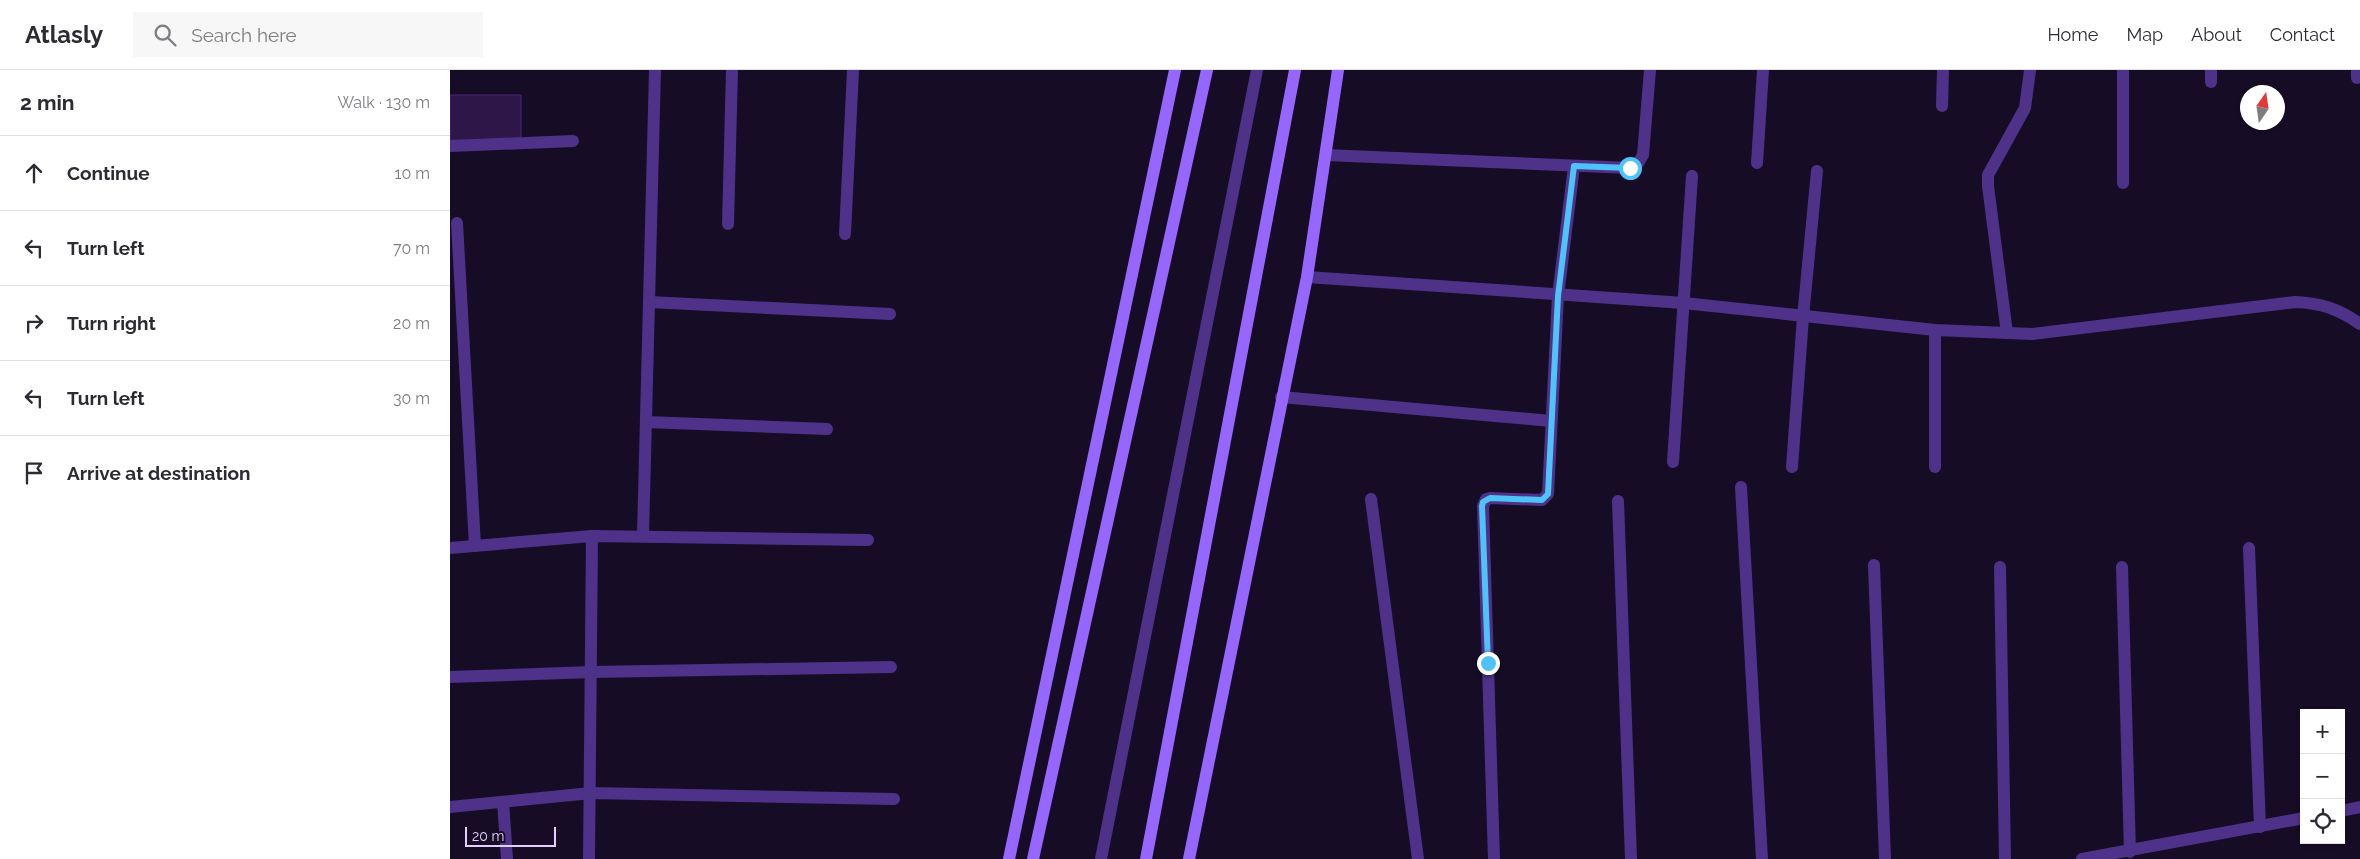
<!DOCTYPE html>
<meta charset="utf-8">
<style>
:root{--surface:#fff;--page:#f7f7f7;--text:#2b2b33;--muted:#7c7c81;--line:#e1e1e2}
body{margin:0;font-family:Raleway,sans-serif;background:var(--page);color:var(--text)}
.controls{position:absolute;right:15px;bottom:15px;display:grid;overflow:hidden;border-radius:0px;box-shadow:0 1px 4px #0004}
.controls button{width:45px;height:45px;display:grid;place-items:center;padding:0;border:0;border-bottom:1px solid var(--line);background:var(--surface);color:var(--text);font:25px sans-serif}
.compass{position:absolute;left:1790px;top:15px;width:45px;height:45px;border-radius:50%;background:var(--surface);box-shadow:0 1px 4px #0004;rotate:13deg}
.scale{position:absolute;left:15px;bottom:12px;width:91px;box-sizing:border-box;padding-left:5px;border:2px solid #e2d0ff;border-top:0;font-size:14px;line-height:18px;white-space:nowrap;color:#e2d0ff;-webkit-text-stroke:4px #170c25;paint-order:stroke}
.stop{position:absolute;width:15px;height:15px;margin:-11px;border:4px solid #4fc3f7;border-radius:50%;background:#fff}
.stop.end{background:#4fc3f7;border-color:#fff;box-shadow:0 1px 5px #0008}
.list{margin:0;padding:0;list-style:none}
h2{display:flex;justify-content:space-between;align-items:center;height:65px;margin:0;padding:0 20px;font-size:21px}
h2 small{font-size:16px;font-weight:400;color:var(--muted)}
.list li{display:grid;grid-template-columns:32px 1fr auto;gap:15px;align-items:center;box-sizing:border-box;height:75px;padding:0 20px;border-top:1px solid var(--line)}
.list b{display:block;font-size:19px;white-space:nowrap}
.list em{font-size:16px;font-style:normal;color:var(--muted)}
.icon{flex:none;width:28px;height:28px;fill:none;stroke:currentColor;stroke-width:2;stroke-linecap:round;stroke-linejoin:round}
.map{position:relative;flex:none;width:1910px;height:789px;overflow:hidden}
header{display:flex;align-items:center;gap:30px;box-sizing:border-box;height:70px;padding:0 25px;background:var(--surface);border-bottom:1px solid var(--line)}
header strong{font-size:24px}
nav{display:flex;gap:28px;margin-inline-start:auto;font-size:18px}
.search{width:350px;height:45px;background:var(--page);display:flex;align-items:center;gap:12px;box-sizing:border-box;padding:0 18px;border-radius:0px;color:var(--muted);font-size:19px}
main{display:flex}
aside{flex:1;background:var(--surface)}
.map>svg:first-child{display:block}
.building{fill:#2e1648;stroke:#4c2576}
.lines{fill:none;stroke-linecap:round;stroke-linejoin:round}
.service{stroke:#4e3289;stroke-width:12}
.minor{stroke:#4e3289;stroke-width:12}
.tertiary{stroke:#4e3289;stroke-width:12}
.secondary{stroke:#9567ff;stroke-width:12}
.route{stroke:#4fc3f7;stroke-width:6}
</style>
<header>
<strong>Atlasly</strong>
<div class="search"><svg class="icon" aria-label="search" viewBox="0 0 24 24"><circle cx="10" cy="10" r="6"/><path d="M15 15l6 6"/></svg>Search here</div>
<nav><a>Home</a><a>Map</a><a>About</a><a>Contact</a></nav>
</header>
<main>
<aside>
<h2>2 min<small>Walk · 130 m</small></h2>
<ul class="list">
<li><svg class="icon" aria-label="ahead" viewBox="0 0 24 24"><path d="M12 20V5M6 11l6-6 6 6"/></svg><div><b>Continue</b></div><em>10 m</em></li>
<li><svg class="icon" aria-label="left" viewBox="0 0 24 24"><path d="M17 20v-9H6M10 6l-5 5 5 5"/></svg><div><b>Turn left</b></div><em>70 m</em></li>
<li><svg class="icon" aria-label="right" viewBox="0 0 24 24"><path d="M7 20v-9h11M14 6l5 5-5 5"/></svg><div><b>Turn right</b></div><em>20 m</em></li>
<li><svg class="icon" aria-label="left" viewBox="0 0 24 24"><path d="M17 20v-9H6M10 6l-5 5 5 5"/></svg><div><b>Turn left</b></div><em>30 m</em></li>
<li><svg class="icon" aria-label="arrive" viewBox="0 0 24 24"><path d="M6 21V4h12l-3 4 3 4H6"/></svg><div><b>Arrive at destination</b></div></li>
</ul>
</aside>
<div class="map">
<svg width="1910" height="789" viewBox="0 0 1910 789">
<rect width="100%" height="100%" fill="#170c25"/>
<path class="building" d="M0,25H71V73L0,72Z"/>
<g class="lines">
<g class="service">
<path d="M921,429L968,789"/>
<path d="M651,789L807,0"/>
</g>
<g class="minor">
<path d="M1673,0V113"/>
<path d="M1907,8V0"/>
<path d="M1761,12V0"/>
<path d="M1492,36L1493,0"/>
<path d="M0,76L123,71"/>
<path d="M876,85L1180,98L1187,95L1193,85L1200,0"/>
<path d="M1307,93L1313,0"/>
<path d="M7,153L25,476"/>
<path d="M278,154L282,0"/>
<path d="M395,164L403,0"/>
<path d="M857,207L1234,233L1485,260L1582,264L1845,232C1871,233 1889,239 1910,254"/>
<path d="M199,232L440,244"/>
<path d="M1485,260V397"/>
<path d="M1557,263L1538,116V105L1575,38L1580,0"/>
<path d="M831,327L1101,351"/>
<path d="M196,352L377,359"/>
<path d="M1223,392L1242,106"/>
<path d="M1342,397L1353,247L1367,101"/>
<path d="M1291,417L1312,789"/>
<path d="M1168,431L1181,789"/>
<path d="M193,465L205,0"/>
<path d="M0,478L142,466L418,470"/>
<path d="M1799,478L1810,757"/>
<path d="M1424,495L1435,789"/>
<path d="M1550,497L1555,789"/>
<path d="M1672,497L1680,782"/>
<path d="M0,607L142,602L441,597"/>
<path d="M53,732L57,789"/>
<path d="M0,737L141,723L444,729"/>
<path d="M139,789L142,466"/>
<path d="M1044,789L1033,436L1036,429L1040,428L1092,430L1098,424L1108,226L1124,96"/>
</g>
<g class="tertiary">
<path d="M1891,741L1910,737"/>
<path d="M1632,789L1854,748"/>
</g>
<g class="secondary">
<path d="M559,789L725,0"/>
<path d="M583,789L757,0"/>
<path d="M696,789L845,0"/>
<path d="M739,789L857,207L888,0"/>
</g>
</g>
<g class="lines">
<path class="route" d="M1038,593L1032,436L1033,432L1040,428L1092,430L1098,424L1108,226L1124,96L1180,98"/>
</g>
</svg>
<div class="controls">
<button>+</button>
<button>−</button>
<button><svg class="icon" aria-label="locate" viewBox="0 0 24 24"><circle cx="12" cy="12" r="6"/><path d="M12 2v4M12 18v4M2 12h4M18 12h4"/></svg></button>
</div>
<svg class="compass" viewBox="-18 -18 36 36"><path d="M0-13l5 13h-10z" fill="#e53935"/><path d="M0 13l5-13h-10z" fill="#7c7c81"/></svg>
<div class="scale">20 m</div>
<div class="stop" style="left:1180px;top:98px"></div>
<div class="stop end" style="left:1038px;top:593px"></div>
</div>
</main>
